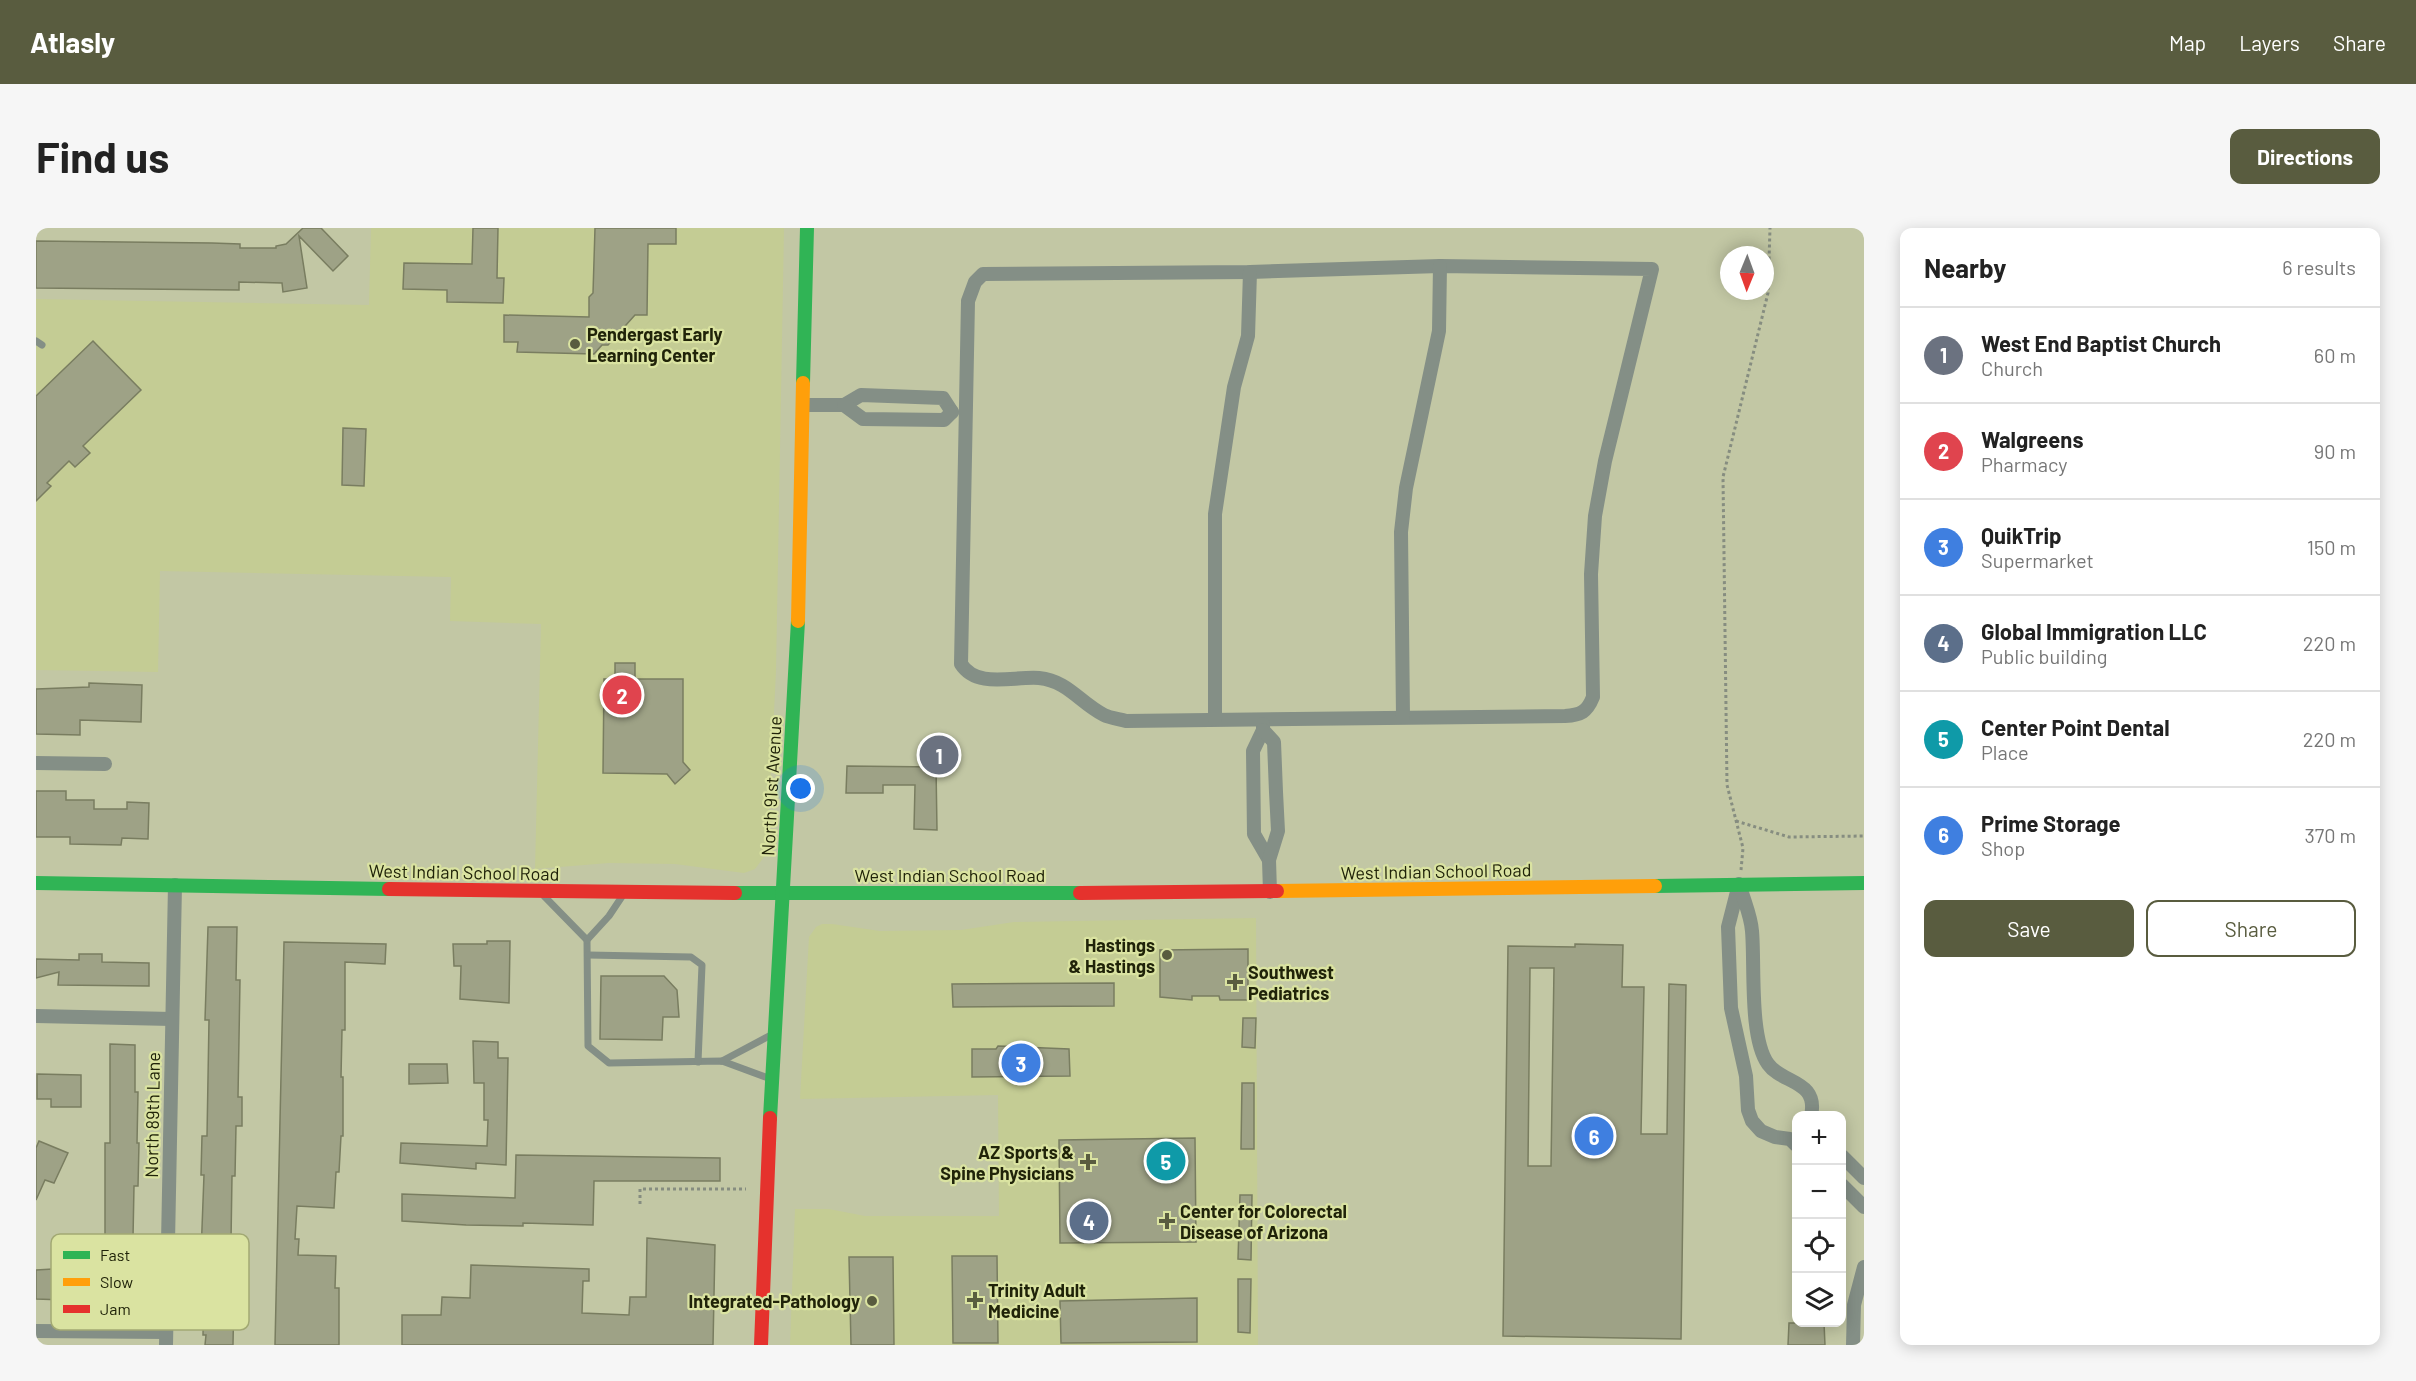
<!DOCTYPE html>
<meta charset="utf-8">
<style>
:root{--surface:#fff;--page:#f6f6f6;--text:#222;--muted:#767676;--line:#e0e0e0;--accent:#595c3f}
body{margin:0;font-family:Barlow,sans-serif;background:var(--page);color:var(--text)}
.controls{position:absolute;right:18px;bottom:18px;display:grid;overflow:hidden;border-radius:12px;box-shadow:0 3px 15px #0003}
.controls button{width:54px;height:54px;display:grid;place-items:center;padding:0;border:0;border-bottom:2px solid var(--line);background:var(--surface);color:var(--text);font:30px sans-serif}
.compass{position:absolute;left:1684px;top:18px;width:54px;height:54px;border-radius:50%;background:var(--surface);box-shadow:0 3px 15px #0003;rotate:181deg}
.you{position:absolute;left:765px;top:561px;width:21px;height:21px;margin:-15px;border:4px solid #fff;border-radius:50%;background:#1a73e8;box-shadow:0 0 0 9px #1a73e833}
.badge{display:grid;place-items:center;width:39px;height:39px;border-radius:50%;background:var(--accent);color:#fff;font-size:20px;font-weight:700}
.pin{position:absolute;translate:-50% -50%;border:3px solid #fff;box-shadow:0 2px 6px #0006}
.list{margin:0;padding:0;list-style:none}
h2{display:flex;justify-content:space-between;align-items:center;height:78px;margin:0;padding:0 24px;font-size:26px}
h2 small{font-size:20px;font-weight:400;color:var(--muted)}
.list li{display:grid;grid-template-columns:39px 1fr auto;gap:18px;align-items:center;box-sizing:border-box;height:96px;padding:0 24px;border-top:2px solid var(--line)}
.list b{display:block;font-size:22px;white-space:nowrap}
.list p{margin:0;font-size:20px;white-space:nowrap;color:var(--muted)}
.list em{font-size:20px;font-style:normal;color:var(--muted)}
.actions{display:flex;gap:12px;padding:18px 24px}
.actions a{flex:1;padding:14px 0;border:2px solid var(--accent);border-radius:12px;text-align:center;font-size:21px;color:var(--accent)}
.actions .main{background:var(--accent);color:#fff}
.icon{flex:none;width:33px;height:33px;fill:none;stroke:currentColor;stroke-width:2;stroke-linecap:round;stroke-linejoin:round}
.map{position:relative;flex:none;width:1828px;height:1117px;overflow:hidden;border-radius:12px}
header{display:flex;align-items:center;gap:36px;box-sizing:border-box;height:84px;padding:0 30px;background:var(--accent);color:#fff}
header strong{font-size:28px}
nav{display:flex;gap:33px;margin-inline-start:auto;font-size:21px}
.intro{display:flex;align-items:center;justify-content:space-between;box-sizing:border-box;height:144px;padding:0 36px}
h1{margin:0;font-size:42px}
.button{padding:15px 27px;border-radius:12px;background:var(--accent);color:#fff;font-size:21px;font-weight:700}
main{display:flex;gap:36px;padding:0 36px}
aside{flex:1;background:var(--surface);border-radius:12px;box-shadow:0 3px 15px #0003}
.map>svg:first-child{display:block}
.built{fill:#c4cc94}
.building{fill:#9ea286;stroke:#797d60;stroke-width:1.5;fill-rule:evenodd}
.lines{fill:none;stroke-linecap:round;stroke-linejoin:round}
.path{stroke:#868d80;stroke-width:3;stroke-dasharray:3 3;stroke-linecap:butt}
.lane{stroke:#848f86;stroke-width:7}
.street{stroke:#848f86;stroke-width:14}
.fast{stroke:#30b455;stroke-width:14}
.slow{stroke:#ff9f0a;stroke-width:14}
.jam{stroke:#e5322d;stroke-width:14}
.poi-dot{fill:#595c3f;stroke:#dae3a1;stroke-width:2}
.labels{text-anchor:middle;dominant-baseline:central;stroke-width:4.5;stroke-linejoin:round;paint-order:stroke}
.poi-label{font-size:18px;font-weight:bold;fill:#202309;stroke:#dae3a1;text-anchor:start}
.street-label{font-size:18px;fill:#202309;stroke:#dae3a1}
.key{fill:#dae3a1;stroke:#a2a973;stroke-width:1.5}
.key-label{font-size:16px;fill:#202309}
</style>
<header>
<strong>Atlasly</strong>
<nav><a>Map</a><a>Layers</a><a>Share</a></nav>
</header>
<div class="intro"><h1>Find us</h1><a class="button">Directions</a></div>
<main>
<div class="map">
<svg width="1828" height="1117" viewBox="0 0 1828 1117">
<rect width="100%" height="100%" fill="#c2c7a4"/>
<g class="built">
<path d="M335,0H748L740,443L731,625L719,641L708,645L639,636L573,635L499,641L505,396L414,393L415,349L124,343L122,444L0,442V71L333,77Z"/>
<path d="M1220,690L1222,1117H754L759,981H793L829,988H963L962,867L764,871L773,709L780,699L786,696H796L844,703L925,702L978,694Z"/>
</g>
<g class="building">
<path d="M267,0H285L312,28L297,43L263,8L271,60L247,64L246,55L203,54V62L0,60V13L176,15L204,16V20H240V18L250,16Z"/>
<path d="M437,0H462L461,50H468L467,75L411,74V62L367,61L368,35L436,36Z"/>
<path d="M559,0H640V16H612L611,87H599L572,117H566L558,126L481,124L482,114H468V87L553,89V69L557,65Z"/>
<path d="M57,113L105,162L47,218L54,225L39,239L33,233L11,255L15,258L0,273V168Z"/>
<path d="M307,200L330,201L328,258L306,257Z"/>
<path d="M579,435H599V451H647V534L654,542L639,556L631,546L567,545L568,451H579Z"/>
<path d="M53,455L106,457L105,494L44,492V507L0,506V461L53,459Z"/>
<path d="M811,538L900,539L901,602L878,601L879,557H847V565H810Z"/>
<path d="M0,563H30V572H58V581H91V574L113,575L112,611L86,610L85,617L34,616V609H0Z"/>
<path d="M172,699H201L200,752H204L202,869H206V898H200L199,948H196L195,1013H199L197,1117H169L170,1107H167L168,1053H164L168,947H165L166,908H171L173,792H169Z"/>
<path d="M451,713H474L473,775L424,771L425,738H418L417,716H451Z"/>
<path d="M248,714L350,716L349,736L309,734V802H306L305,849H307V908H305L303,944H300L298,980L261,978L259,1011H263L262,1027L300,1028L299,1060H303V1117H239Z"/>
<path d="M1539,716L1587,717L1586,759H1608L1605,906H1631L1633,756L1650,757L1645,1111L1467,1108L1472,718L1539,719ZM1494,740H1518L1515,938H1492Z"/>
<path d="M1212,721V772H1184L1183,768H1156V772L1124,769V722Z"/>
<path d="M43,726H66V734L113,735V758L22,757L23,744L0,750V731L43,732Z"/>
<path d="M565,748H628L641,762L643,789H627L626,812L564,811Z"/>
<path d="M1078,755V778L917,779L916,756Z"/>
<path d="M1207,790H1220L1219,820L1206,819Z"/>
<path d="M437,813L462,814V830H472L470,937L440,935V941L364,935L365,915L451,918L452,892H448V855H438Z"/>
<path d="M74,816L99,817V864H102L101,915H103L102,958H98L97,1010H69V915H74Z"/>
<path d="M962,818L1033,821L1034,848L936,849V821H960Z"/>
<path d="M373,836H411L412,855L373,856Z"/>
<path d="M1,846L45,847V879H15V871H1Z"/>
<path d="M1206,855H1218V921H1205Z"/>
<path d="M1159,910L1160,1014L1024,1015L1023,912Z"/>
<path d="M3,913L32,925L18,955L9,952L0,972V920Z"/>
<path d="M480,927L684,930V953H558L557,997L487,995V998L430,997L366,993V966L479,970Z"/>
<path d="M1204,967H1216L1215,1032L1202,1031Z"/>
<path d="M611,1010L679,1017L677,1117H366V1087H405L406,1069L434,1070L435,1037L553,1041V1053H547L546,1085L593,1087L594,1069H610Z"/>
<path d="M916,1028H961L962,1115H917Z"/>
<path d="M813,1029H857L858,1117H815Z"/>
<path d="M34,1040L107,1044L106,1070L56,1069V1073L0,1071V1042Z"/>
<path d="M1202,1051H1215L1214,1105L1202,1104Z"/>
<path d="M1161,1070V1114L1025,1115L1024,1073Z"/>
<path d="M1753,1095H1788L1789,1117H1752Z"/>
</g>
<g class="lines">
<g class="path">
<path d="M1700,593L1753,609L1828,608"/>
<path d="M1705,642L1707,620L1691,557L1687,249L1732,65L1734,0"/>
<path d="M604,976V961H710"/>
</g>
<g class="lane">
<path d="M0,113L6,117"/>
<path d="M508,668L551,712L552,818L573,835L686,833L735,851"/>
<path d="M551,712L573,688L587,667"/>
<path d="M552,727L655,729L666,737L662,834"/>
<path d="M686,833L737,806"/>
</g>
<g class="street">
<path d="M1404,38L1616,41L1569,233L1559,288L1555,346L1557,469C1551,484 1545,487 1529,488L1090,493C1083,491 1074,490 1068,487C1043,474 1032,453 1003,450C977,448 941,461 925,436L932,73L939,54L947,46L1214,44Z"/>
<path d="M768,177H808L825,167L907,170L916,184"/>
<path d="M808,177L827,191L908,192L916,184"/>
<path d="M1367,489L1365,304L1370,260L1403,103L1404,38"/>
<path d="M1179,491V286L1198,159L1212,108L1214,44"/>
<path d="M1227,496V502L1217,523L1218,606L1233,632"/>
<path d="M1227,502L1238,514L1240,564L1242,603L1233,632L1234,664"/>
<path d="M0,535L69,536"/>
<path d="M1703,656L1692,699L1695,780L1710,848L1712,882L1716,893L1725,903L1739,909L1754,911L1760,917"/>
<path d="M1704,658C1708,673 1715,688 1716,703C1719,736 1713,810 1732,836C1746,856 1783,852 1775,888"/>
<path d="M0,788L136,791"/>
<path d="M1806,928L1828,950"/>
<path d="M1806,957L1828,979"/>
<path d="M0,1103L130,1104"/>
<path d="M130,1117L139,657"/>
<path d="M1817,1117L1818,1077L1828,1039"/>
</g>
<g class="fast">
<path d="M767,155L771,0"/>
<path d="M0,655L353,661"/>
<path d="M1619,658L1828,655"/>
<path d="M699,665H1044"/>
<path d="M734,890L762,393"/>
</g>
<g class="slow">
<path d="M762,393L767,155"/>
<path d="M1241,663L1619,658"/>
</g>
<g class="jam">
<path d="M353,661L699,665"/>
<path d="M1044,665L1241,663"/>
<path d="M725,1117L734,890"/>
</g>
</g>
<g class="poi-dot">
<circle cx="539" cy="116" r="6"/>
<circle cx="1131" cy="727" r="6"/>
<path d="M1196 745h6v6h6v6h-6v6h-6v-6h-6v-6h6z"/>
<path d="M1049 925h6v6h6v6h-6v6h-6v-6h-6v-6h6z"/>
<path d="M1128 984h6v6h6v6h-6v6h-6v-6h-6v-6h6z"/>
<path d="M936 1063h6v6h6v6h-6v6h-6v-6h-6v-6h6z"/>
<circle cx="836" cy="1073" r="6"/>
</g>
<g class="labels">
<g class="poi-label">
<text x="551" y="106">Pendergast Early<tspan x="551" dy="21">Learning Center</tspan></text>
<text x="1119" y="717" text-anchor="end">Hastings<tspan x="1119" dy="21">&amp; Hastings</tspan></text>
<text x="1212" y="744">Southwest<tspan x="1212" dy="21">Pediatrics</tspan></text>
<text x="1038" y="924" text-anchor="end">AZ Sports &amp;<tspan x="1038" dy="21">Spine Physicians</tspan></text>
<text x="1144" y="983">Center for Colorectal<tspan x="1144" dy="21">Disease of Arizona</tspan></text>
<text x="952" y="1062">Trinity Adult<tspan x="952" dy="21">Medicine</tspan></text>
<text x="824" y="1073" text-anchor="end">Integrated-Pathology</text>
</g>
<g class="street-label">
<text transform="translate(735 558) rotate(-87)">North 91st Avenue</text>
<text transform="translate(1400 643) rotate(-1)">West Indian School Road</text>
<text transform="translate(428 644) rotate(1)">West Indian School Road</text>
<text x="914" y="647">West Indian School Road</text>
<text transform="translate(116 887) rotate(-89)">North 89th Lane</text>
</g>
</g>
<rect x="15" y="1006" width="198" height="96" rx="9" class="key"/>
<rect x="27" y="1023" width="27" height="8" fill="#30b455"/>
<rect x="27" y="1050" width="27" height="8" fill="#ff9f0a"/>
<rect x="27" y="1077" width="27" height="8" fill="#e5322d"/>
<g class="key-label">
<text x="64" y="1033">Fast</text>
<text x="64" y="1060">Slow</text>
<text x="64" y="1087">Jam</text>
</g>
</svg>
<div class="controls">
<button>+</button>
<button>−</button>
<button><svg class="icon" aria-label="locate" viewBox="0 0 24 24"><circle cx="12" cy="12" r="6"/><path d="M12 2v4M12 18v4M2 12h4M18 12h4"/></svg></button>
<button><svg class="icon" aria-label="layers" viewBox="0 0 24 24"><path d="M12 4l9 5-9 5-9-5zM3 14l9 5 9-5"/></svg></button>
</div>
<svg class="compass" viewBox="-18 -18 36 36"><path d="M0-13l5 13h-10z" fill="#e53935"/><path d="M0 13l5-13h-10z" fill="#767676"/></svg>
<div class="you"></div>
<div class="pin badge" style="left:903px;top:527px;background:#6b7280">1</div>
<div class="pin badge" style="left:586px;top:467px;background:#e0444e">2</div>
<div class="pin badge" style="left:985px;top:835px;background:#3f7fe0">3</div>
<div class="pin badge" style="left:1053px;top:993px;background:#5c6f8a">4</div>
<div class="pin badge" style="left:1130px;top:933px;background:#0f9aa8">5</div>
<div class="pin badge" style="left:1558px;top:908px;background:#3f7fe0">6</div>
</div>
<aside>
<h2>Nearby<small>6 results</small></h2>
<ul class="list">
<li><span class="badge" style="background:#6b7280">1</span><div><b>West End Baptist Church</b><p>Church</p></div><em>60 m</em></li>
<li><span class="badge" style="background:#e0444e">2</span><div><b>Walgreens</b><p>Pharmacy</p></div><em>90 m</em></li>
<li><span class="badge" style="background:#3f7fe0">3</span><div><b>QuikTrip</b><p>Supermarket</p></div><em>150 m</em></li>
<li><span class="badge" style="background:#5c6f8a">4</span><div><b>Global Immigration LLC</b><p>Public building</p></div><em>220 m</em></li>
<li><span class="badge" style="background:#0f9aa8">5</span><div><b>Center Point Dental</b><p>Place</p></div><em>220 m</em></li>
<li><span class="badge" style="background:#3f7fe0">6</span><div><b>Prime Storage</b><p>Shop</p></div><em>370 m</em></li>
</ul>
<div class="actions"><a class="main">Save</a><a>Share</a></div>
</aside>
</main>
